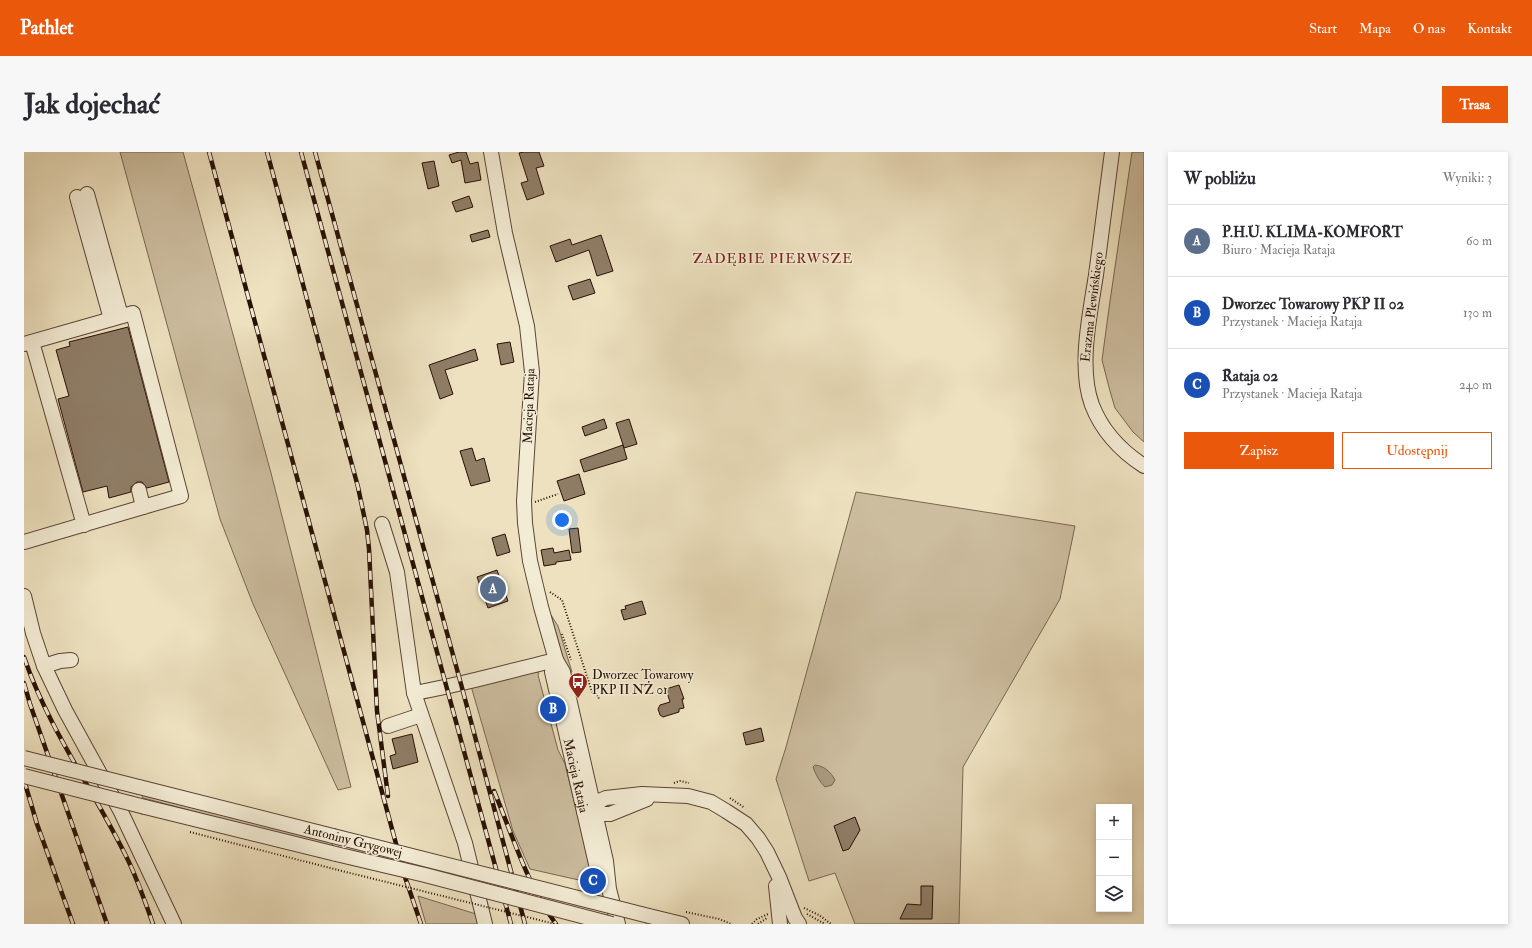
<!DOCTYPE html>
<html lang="pl">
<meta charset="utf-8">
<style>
:root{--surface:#fff;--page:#f7f7f7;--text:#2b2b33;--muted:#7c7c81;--line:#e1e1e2;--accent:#ea580c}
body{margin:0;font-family:"IM FELL Double Pica",serif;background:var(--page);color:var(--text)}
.controls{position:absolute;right:12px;bottom:12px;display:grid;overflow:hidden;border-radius:0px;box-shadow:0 2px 6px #0003}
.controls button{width:36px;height:36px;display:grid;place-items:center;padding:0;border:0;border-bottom:1px solid var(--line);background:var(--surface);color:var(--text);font:20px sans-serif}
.you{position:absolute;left:538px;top:368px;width:14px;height:14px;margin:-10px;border:3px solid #fff;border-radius:50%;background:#1a73e8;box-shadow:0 0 0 6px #1a73e833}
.badge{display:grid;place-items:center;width:26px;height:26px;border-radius:50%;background:var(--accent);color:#fff;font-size:13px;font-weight:700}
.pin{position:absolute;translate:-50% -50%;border:2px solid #fff;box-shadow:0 1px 4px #0006}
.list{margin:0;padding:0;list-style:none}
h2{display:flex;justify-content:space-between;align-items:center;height:52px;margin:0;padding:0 16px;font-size:17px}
h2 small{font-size:13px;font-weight:400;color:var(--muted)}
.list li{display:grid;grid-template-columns:26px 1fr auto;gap:12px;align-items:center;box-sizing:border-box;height:72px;padding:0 16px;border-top:1px solid var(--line)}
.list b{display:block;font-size:15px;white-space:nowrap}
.list p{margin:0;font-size:13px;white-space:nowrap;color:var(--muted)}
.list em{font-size:13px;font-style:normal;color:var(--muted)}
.actions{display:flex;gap:8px;padding:12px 16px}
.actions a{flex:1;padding:9px 0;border:1px solid var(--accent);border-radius:0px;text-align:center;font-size:14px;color:var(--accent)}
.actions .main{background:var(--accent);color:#fff}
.icon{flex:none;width:22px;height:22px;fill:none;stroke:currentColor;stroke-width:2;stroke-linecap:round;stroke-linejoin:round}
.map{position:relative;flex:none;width:1120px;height:772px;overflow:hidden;border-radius:0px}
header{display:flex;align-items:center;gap:24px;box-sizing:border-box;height:56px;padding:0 20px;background:var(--accent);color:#fff}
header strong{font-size:19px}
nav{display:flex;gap:22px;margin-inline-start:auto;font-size:14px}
.intro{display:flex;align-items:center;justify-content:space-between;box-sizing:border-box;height:96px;padding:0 24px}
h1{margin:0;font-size:28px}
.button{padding:10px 18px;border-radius:0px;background:var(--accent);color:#fff;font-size:14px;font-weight:700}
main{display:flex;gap:24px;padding:0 24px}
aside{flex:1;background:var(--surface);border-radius:0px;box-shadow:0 2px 6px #0003}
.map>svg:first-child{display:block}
.green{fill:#ccbd9f;stroke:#7a6652}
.water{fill:#aa9a80;stroke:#76634f}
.building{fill:#8f7d66;stroke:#291005}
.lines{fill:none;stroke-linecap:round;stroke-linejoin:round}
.minor-casing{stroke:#5a4434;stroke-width:16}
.path{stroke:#291005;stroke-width:2;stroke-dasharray:1 2;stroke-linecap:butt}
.minor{stroke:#f3ecd5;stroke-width:14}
.rail-casing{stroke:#291005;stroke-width:4.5}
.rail{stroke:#f3ecd5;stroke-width:3;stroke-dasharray:9;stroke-linecap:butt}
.minor-bridge-casing{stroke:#5a4434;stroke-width:16;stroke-linecap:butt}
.path-bridge{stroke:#291005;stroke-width:2;stroke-dasharray:1 2;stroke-linecap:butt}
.minor-bridge{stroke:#f3ecd5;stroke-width:14}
.labels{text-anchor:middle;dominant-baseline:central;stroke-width:3;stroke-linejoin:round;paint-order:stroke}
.street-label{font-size:13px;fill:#291005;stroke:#f3ecd5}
.poi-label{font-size:13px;fill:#291005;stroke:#f3ecd5;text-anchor:start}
.neighbourhood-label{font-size:14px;letter-spacing:1px;fill:#7a1f14;stroke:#f3ecd5}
</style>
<header>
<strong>Pathlet</strong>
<nav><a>Start</a><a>Mapa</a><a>O nas</a><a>Kontakt</a></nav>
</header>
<div class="intro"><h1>Jak dojechać</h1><a class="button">Trasa</a></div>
<main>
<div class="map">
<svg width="1120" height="772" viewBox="0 0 1120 772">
<rect width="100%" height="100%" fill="#ede1bf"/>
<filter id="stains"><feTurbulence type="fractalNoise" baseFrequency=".005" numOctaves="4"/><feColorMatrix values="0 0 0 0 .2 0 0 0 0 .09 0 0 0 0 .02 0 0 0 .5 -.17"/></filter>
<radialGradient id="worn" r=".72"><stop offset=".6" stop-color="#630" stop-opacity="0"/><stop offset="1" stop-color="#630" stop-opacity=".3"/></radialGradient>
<g class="green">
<path d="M96,0H159L247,321L327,635L314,638L229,452L196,367Z"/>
<path d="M1108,0H1120V290L1109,280L1091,256L1086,239L1078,208L1086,149Z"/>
<path d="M832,340L1051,374L1036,447L939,615L935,772H831L811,721L785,729L752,627L762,595Z"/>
<path d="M527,463L534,474L548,520L546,521L541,513Z"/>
<path d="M510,519L515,521L514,523L534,598L541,612L568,721L566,722L568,731L506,717L489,679L447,534Z"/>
<path d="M117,642L307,690L310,696L119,646Z"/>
<path d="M394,744L452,762L455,772H402Z"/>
</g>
<path class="water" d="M791,613C800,614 807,620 811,628L808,633L801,635C795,629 792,623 789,615Z"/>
<g class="building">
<path d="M435,0H442L446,12L454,10L457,28L441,31L437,8L428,11L425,3Z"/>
<path d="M500,0H515L520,14L512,16L520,42L503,48L497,31L504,29L495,1Z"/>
<path d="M410,9L415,34L404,37L398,11Z"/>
<path d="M445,44L449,55L432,60L428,50Z"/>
<path d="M464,78L466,85L448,90L446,83Z"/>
<path d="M577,83L589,119L573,124L565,98L532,110L526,94L546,87L548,93Z"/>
<path d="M566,127L571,141L549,148L544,134Z"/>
<path d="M104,175L145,330L123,336L118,330H113L107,335V340L85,346L83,334L59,340L34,247L45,244L32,198L46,194L45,190Z"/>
<path d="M486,190L490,210L477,213L473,192Z"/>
<path d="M451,197L454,208L421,218L429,242L416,247L405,213Z"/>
<path d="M580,267L583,276L561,284L558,275Z"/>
<path d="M605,267L613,292L600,296L592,271Z"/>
<path d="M599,293L603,307L560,320L556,308Z"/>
<path d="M448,296L452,309L460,306L466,329L447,334L436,299Z"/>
<path d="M555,322L561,342L540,349L533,329Z"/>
<path d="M554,376L557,400L548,401L545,377Z"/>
<path d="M481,382L486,400L473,404L468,386Z"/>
<path d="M529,396L530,401L545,398L547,408L532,410V412L520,414L517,398Z"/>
<path d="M473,418L484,449L464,456L453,425Z"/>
<path d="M618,449L622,462L600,468L597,458L602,457L601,454Z"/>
<path d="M655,533L660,547H658L660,556L655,557V560L639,565L636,563L634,557L636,553L646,550L642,537Z"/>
<path d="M737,576L740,589L722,593L719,581Z"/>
<path d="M388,582L394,610L369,617L366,604L372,602L368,587Z"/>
<path d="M831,665L836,678L825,697L819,699L810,674Z"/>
<path d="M897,734H909L908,767H876L883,752L897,753Z"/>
</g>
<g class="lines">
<defs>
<g id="minor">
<path d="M467,0L481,81L503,174L508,220L500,349L501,371L506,409L517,455L532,508L539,520L582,709L585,737L594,772"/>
<path d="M1088,0C1083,41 1077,82 1072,123C1066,162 1054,215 1068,253C1078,279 1097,299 1120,314"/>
<path d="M63,42L97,164"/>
<path d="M53,45L87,167"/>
<path d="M8,190L60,373"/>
<path d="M0,192L109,161L157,344L119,355"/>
<path d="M358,372L373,420L390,541C438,533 484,519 532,508"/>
<path d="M0,390L119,355L115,338"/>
<path d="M0,444L9,481L20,514L36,509L47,508"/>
<path id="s1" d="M532,508L528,520L572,712L580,730"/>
<path d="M20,514L41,558L97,660L150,772"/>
<path d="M390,541L441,691L461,772"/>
<path d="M364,574L397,563"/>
<path d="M115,635L309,684"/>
<path d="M121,655L312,702"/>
<path d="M570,657L580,662H586L623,647"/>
<path d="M560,660L570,657L575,649L582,646L618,642L664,644L687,650L702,659L722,672L734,686L743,700L755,725L771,766L775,772"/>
<path d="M752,734L756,772"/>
<path d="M625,764L658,772"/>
</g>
</defs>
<use href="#minor" class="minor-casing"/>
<g class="path">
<path d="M511,350L534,342"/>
<path d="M526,440L538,448L568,540L574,544L575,547"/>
<path d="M538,482L547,508"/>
<path d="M650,631L656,629L665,631"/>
<path d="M706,646L721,656"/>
<path d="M166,680L314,718"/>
<path d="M780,756L795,763L807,772"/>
<path d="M662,760L695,767L707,772"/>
<path d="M783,762L801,772"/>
<path d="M728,772L733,767L744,762"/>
<path d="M734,772L743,766"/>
</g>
<use href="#minor" class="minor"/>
<defs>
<g id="rail">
<path d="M185,0L381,725L397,772"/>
<path d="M243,0L334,335L343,378L345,397L353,559L364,644"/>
<path d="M277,0L487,772"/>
<path d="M291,0L437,532L501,772"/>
<path d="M0,505C24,576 69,637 102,704C113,726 121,749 129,772"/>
<path d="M0,531L6,552L83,772"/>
<path d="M0,628L13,672L49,772"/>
<path d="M470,639C489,684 503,733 532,772"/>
</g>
</defs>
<use href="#rail" class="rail-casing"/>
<use href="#rail" class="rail"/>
<defs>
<g id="minor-bridge">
<path d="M0,606L115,635"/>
<path d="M0,624L121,655"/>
<path d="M309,684L625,764"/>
<path d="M312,702L401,723L588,772"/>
</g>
</defs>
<use href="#minor-bridge" class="minor-bridge-casing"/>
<path class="path-bridge" d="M314,718L531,772"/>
<use href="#minor-bridge" class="minor-bridge"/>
</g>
<defs>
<symbol id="bus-pin" viewBox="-11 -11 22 30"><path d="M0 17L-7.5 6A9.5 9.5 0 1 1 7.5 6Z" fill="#8f2418" stroke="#f3ecd5"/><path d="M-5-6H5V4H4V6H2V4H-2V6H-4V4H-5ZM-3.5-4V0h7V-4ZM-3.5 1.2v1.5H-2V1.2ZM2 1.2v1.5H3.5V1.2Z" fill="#fff"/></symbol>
</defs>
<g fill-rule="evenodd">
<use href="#bus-pin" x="543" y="519" width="22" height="30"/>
</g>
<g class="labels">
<g class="street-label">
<text transform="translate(1068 155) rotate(-83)">Erazma Plewińskiego</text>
<text transform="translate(505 254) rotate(-88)">Macieja Rataja</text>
<text stroke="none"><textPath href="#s1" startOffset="119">Macieja Rataja</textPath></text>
<text transform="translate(329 689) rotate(14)">Antoniny Grygowej</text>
</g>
<g class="poi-label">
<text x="568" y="523">Dworzec Towarowy<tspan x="568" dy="15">PKP II NŻ 01</tspan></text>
</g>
<g class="neighbourhood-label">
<text x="749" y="106">ZADĘBIE PIERWSZE</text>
</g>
</g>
<rect width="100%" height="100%" filter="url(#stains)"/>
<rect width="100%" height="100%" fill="url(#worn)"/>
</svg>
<div class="controls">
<button>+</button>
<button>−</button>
<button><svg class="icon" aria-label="layers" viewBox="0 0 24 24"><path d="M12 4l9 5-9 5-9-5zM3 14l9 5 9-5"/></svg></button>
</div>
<div class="you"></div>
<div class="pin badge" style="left:469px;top:437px;background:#5c6f8a">A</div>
<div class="pin badge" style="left:529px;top:557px;background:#1a4fb4">B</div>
<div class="pin badge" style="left:569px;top:729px;background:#1a4fb4">C</div>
</div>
<aside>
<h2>W pobliżu<small>Wyniki: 3</small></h2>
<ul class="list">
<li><span class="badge" style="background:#5c6f8a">A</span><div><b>P.H.U. KLIMA-KOMFORT</b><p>Biuro · Macieja Rataja</p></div><em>60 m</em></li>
<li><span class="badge" style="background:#1a4fb4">B</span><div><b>Dworzec Towarowy PKP II 02</b><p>Przystanek · Macieja Rataja</p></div><em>130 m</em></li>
<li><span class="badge" style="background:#1a4fb4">C</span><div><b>Rataja 02</b><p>Przystanek · Macieja Rataja</p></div><em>240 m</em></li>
</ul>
<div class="actions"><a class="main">Zapisz</a><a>Udostępnij</a></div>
</aside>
</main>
